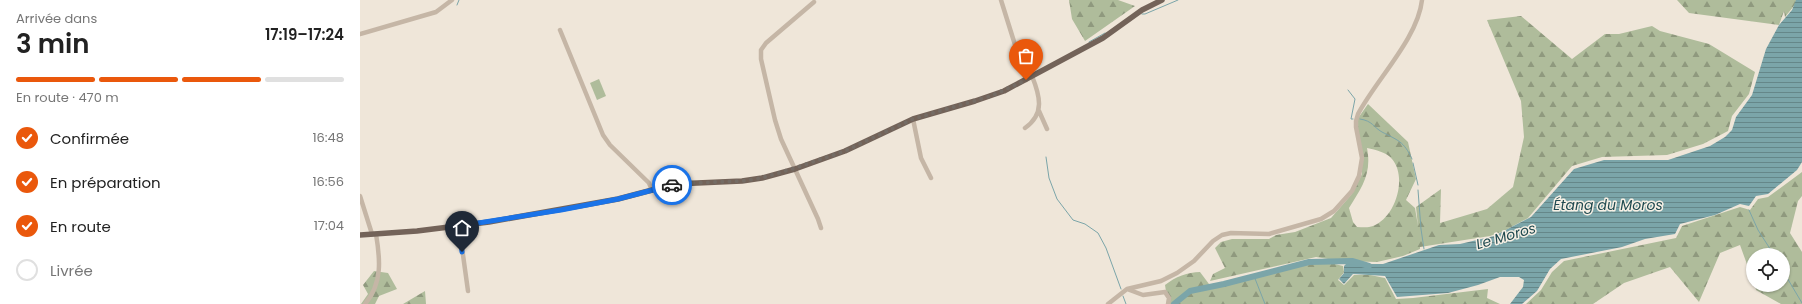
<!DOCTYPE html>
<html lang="fr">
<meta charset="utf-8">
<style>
body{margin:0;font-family:Poppins,sans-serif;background:#f6f6f6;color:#222;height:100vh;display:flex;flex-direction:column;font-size:15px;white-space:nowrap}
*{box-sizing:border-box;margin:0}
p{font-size:13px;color:#767676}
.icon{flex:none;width:22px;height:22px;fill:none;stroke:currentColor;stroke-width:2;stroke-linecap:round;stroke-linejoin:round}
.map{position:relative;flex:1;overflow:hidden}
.side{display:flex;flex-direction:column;background:#fff;width:360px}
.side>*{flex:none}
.fabs{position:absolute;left:1386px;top:248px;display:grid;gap:8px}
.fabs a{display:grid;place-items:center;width:44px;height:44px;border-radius:50%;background:#fff;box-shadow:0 1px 3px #0004;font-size:20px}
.pin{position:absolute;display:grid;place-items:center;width:34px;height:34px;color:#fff;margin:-41px -17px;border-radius:50% 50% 50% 0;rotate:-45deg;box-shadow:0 0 4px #0007}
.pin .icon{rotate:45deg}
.courier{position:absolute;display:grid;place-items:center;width:40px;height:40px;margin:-20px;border:3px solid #1a73e8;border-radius:50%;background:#fff;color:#222;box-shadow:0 1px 5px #0007}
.headline em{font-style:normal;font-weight:600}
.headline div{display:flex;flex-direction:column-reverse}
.headline{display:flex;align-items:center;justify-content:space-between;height:68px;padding:0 16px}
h1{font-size:26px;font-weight:600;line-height:30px}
.bar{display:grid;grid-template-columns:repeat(4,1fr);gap:6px 4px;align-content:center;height:48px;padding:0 16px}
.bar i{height:5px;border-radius:3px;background:#e0e0e0}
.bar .active{background:#ea580c}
.bar p{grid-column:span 4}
ol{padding:0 16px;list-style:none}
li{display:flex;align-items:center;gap:12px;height:44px}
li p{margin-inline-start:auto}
li .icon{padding:4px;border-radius:50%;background:#ea580c;color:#fff;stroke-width:4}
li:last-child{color:#767676}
li i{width:22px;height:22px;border:2px solid #e0e0e0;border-radius:50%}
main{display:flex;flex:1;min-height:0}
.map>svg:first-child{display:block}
.green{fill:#afbc9b}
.forest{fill:url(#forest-firs);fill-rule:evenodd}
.water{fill:url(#water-rules)}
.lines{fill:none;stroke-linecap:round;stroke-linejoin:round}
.stream{stroke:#7ba5a9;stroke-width:1}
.river{stroke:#7ba5a9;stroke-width:6}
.minor{stroke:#c5b6a6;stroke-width:4.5}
.major{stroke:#736359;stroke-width:5.5}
.done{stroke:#746c65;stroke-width:4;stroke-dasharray:0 7.2}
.route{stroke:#1a73e8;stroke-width:5}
.labels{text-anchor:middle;stroke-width:3;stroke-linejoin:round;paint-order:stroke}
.water-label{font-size:14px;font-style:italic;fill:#204a50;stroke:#f7f0e5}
</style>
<main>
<section class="side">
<div class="headline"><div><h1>3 min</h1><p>Arrivée dans</p></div><em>17:19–17:24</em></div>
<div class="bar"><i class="active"></i><i class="active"></i><i class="active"></i><i></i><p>En route · 470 m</p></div>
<ol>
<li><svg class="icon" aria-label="check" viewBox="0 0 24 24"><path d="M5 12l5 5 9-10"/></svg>Confirmée<p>16:48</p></li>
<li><svg class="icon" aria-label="check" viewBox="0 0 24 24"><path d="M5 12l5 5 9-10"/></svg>En préparation<p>16:56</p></li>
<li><svg class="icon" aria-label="check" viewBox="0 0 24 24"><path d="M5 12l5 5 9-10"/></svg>En route<p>17:04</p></li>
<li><i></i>Livrée</li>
</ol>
</section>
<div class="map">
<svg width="1442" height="304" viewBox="0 0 1442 304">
<defs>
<pattern id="forest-firs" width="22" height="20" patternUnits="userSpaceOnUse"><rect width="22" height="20" fill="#afbc9b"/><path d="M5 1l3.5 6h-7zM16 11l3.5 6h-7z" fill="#8f997e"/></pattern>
<pattern id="water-rules" width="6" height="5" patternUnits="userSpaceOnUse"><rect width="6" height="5" fill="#7ba5a9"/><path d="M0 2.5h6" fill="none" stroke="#658789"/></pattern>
</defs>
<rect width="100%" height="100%" fill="#efe6d9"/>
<path class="green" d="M239 79 246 96 237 100 230 83Z"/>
<path class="forest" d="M709 0H758L775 6 725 41 712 19Z
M1317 0H1436L1437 2 1425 17 1424 11 1419 25 1329 13Z
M1161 16 1212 59 1245 34H1259L1292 26 1300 31 1349 44 1395 72 1389 94 1372 116 1368 131 1343 144 1307 155 1242 157 1212 166 1168 218 1144 231 1130 236 1060 247V249L1043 256 1017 262 980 261 956 257 850 281 853 274 865 268 855 248 861 242 872 239H909L916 235 935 232 971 218 991 195 1002 174V165L996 121 1008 104 1048 142 1056 179 1046 200 1055 208 1058 226 1056 207 1081 189 1080 223 1127 209 1153 187 1164 137 1161 101 1127 20ZM1007 148C1016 150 1026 152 1032 159 1048 178 1035 218 1013 226 1008 228 1002 227 997 227L993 222 989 208C1002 187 1012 174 1007 148Z
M1442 172V196L1438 201 1430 233 1442 252V304H1421L1396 290 1395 285H1423V255H1393V281L1380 245 1360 253 1339 302 1310 267 1264 283 1233 304H1166L1181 290 1192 272 1204 261 1316 238 1322 226 1380 207 1390 210 1398 199 1408 197Z
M958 260 983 266 984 272 978 280 984 285 994 275H1010L1025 278 1036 299 1053 298 1128 289 1127 298 1140 304H810L807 298 805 285C815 277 828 272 840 272L852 288 890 275 916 272 933 266Z
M14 271 28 273 37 289 19 296 15 304H1L8 294 3 285Z
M65 291 66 304H42H43Z"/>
<path class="water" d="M1436 0H1442V162L1437 170 1408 194 1396 196 1389 206 1380 204 1355 215 1320 224 1315 234 1285 239 1262 247 1201 259 1190 269 1177 291 1162 304H1150L1163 287 1164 280 1159 277H1140L1118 285 1088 293 1037 297 1025 276 993 274 984 284 979 279 984 273V266L986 264H1023L1079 245 1100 244 1134 236 1171 217 1214 169 1244 160H1308L1350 146 1365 137 1372 130 1376 117 1392 95 1406 49 1419 25 1432 10Z"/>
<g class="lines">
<path class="stream" d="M97 5 99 0
M782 14H785L818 0
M729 42 745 33
M988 90 995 99 991 119H993
M1000 119C1013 121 1013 127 1022 132 1037 140 1044 141 1052 159
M686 157 689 178 697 199 713 220 725 224 738 233 746 248 761 289
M1053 163 1058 185
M1058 190 1061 229 1064 249
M1389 210 1398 230 1414 255
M1423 271 1442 303
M894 276 905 304
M763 296 766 304"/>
<path class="river" d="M814 304 830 291 864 284 949 262 992 261 1009 266"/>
<path class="minor" d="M641 0 666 80
M454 2 406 43 401 50V59L415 120 421 139 458 219 461 228
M200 30 243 135 250 145 289 183 292 190
M0 34 76 12 92 0
M679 111 687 129
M553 119 561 158 571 178
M665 128C685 114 680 96 672 76
M0 196 12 234
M99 226 108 291
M767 289 783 295 805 292 809 298 808 304
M5 304C23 283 20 258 16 234
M748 304 767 289 801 281 817 273 834 261 853 241 862 235 871 233 909 234 961 219 974 211 992 191 999 176 1002 158 996 127V121L998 114C1016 80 1058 38 1062 0"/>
<path class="major" d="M0 235 57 231 129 222 258 199 315 184 382 181 402 178 435 169 485 151 553 119 615 101 644 91 743 38 782 10 802 0"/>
</g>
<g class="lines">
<path class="done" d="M312 185 333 183 382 181 402 178 435 168 485 151 553 119 631 96 666 80"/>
<path class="route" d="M102 252 99 226 201 210 258 199 312 185"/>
</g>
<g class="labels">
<g class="water-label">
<text x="1248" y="210">Étang du Moros</text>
<text transform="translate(1146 236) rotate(-16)" y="5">Le Moros</text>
</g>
</g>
</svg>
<div class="fabs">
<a><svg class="icon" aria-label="locate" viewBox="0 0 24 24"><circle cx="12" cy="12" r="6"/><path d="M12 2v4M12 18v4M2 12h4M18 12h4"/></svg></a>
</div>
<div class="pin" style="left:666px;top:80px;background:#ea580c"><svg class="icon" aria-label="bag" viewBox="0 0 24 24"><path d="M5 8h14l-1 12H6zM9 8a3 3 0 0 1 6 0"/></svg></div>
<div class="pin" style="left:102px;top:252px;background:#1f2937"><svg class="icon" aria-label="home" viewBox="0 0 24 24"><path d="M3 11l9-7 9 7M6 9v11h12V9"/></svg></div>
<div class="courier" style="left:312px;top:185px"><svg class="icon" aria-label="car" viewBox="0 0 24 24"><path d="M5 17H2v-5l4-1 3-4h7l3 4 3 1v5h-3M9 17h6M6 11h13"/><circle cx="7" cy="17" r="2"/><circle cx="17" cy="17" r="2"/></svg></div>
</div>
</main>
